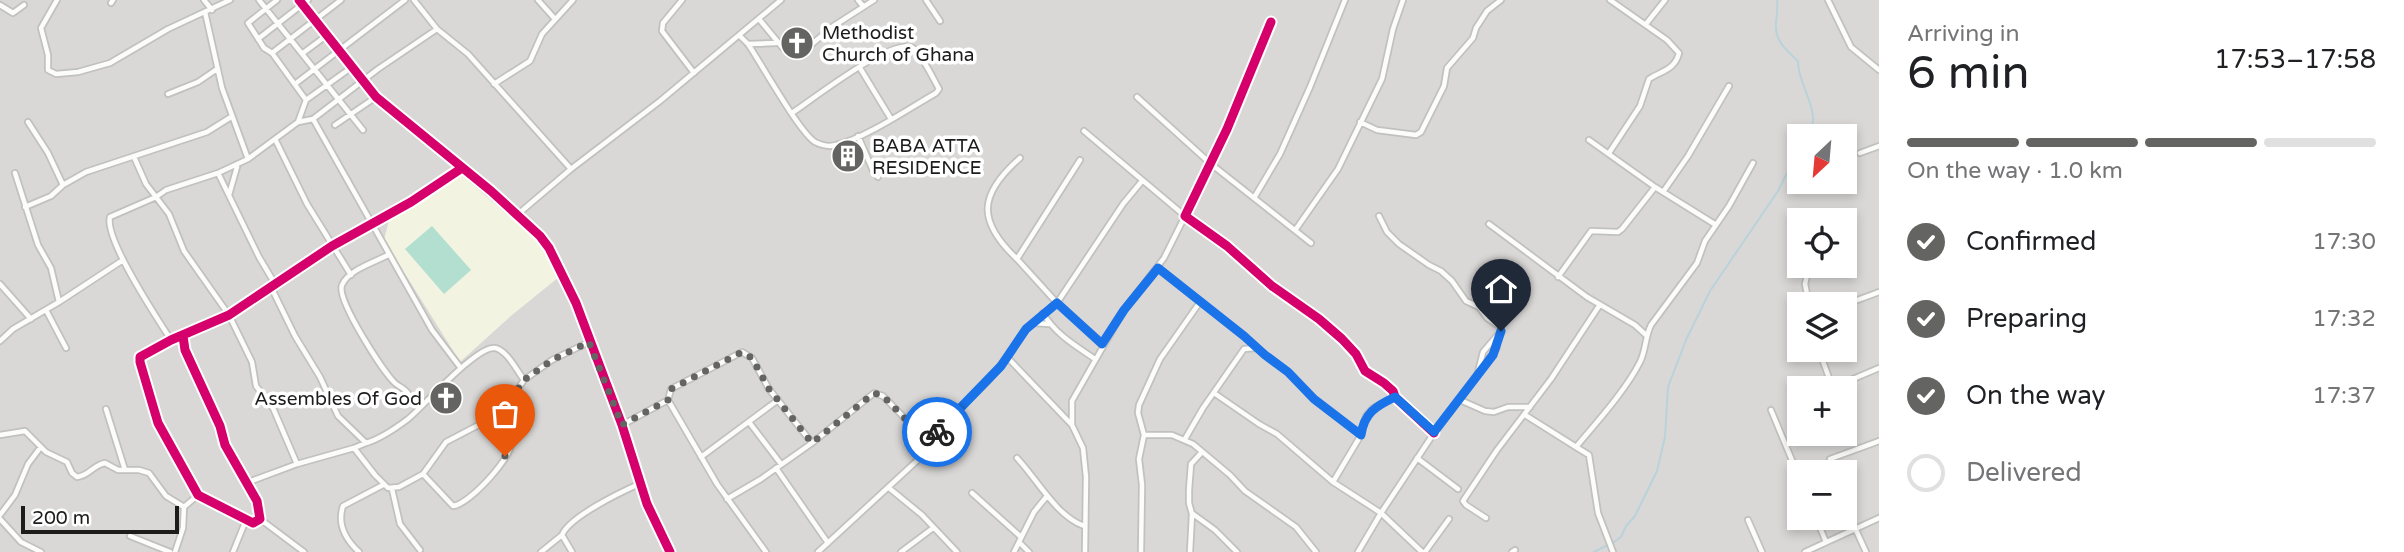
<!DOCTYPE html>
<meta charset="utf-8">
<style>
body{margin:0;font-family:"Varela Round",sans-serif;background:#f6f6f6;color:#202124;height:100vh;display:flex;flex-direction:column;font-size:26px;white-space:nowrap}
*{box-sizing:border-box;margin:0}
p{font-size:23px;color:#757577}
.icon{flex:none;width:38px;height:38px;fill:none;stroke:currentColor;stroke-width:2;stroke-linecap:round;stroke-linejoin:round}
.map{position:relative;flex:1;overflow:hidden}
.drawer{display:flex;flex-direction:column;background:#fff;width:525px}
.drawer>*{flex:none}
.needle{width:46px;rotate:206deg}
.buttons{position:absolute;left:1787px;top:124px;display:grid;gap:14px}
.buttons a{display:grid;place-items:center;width:70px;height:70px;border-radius:0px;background:#fff;box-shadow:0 4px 10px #0003;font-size:35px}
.scale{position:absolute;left:21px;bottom:18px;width:158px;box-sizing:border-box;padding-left:7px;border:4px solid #1c1c1c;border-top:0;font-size:19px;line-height:24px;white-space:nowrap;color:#1c1c1c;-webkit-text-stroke:5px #fff;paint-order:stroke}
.pin{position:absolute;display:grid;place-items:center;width:60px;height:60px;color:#fff;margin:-72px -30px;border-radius:50% 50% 50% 0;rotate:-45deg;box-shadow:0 0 7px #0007}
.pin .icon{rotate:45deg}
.courier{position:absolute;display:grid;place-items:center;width:70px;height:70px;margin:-35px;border:5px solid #1a73e8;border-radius:50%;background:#fff;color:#222;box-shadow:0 2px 9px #0007}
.head em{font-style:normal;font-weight:600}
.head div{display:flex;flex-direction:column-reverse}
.head{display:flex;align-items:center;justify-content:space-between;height:119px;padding:0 28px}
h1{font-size:46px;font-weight:600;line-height:52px}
.bar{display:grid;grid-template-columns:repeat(4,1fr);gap:10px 7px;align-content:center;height:84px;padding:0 28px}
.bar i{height:9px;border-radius:5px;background:#e0e0e0}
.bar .on{background:#646462}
.bar p{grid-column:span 4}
ol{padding:0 28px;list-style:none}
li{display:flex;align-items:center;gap:21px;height:77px}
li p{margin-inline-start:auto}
li .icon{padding:7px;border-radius:50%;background:#646462;color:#fff;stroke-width:4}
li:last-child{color:#757577}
li i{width:38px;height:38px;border:4px solid #e0e0e0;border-radius:50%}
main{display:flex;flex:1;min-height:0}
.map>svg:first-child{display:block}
.residential{fill:#d9d8d6;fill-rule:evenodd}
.education{fill:#f2f3e0}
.pitch{fill:#b3dfd0}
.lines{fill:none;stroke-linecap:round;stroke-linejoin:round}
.stream{stroke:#bad2db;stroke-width:2}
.minor-casing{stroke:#c1c1bf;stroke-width:8}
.minor{stroke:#fcfcfb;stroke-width:4.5}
.cycleway-casing{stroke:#fff;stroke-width:13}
.cycleway{stroke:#d6006c;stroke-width:9}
.done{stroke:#646462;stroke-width:7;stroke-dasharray:0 12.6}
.route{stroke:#1a73e8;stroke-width:9}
.labels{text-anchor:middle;stroke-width:7;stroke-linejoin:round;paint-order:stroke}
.poi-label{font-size:19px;fill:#1c1c1c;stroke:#fff;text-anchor:start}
</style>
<main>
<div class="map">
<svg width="1879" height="552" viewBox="0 0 1879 552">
<rect width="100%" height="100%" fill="#eae9e5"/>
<path class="residential" d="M0 0H1879V552H0ZM1799 136H1844V182H1799ZM1799 220H1844V266H1799ZM1799 304H1844V350H1799ZM1799 388H1844V434H1799ZM1799 472H1844V518H1799Z"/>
<path class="education" d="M458 172 536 239 553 262 559 277 512 315 460 362 384 240 389 220Z"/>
<path class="pitch" d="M432 226 471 270 444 294 405 249Z"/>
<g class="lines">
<path class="stream" d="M1777 0C1778 9 1777 14 1776 23 1774 40 1786 50 1798 61 1797 85 1824 113 1808 136
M1614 542 1621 537 1626 526 1635 516 1657 471 1665 437 1668 387 1686 340 1710 291 1778 191 1799 149
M1594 552 1608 545"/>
<defs>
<path id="minor" d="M57 0 41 28 48 55V70L56 74 78 72 110 63 168 29 230 0
M204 0 212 10
M259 0 363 130
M277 0 248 23 264 48 272 53 306 100 298 122
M299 0 376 97 491 191 540 236 549 248 576 303 622 425 647 504 670 552
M414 0 437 29 468 54 571 169
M538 0 555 19
M682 0 663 23 662 31 694 73
M858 0 863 6
M926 0 940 21
M1828 0 1851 47 1879 70
M111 3 113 0
M0 5 13 13 24 5
M205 12 222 88 248 159
M759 19 782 47 798 56 832 27 874 0
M1271 22 1227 129 1185 216 1227 246 1272 286 1319 319 1342 339 1356 354 1365 371 1384 383 1393 391 1395 397 1434 433
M1646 24 1665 0
M739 35 748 44C761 63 799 132 815 142 821 145 829 147 836 145 864 139 910 108 936 93L939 89C934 80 921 53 913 48 893 36 812 100 792 113
M258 39 308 0
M748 44 776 43
M272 53 341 0
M303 53 326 36
M860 68 891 119
M295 84 405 0
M494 84 530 61 542 34 573 0
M168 94 198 82 217 69
M1137 97 1211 164 1311 243
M306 100 352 67
M313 119 432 330 460 367
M28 122 48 153 63 185
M1360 122 1377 130 1416 135 1421 132 1444 86 1447 68 1473 38 1476 28 1487 11 1501 0
M335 125 376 97
M1084 131 1185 216 1164 258 1124 310 1072 401V425L1083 448 1086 477 1085 552
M858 136 874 173 878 177
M1589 140 1655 187 1716 225
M276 141 307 204 351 275
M1609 153 1640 106 1649 79C1661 71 1675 70 1679 53L1667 40 1610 0
M1860 153 1879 146
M134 157 146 184 169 214 184 251 229 315 252 362 256 386 273 408 297 464
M1080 160 1017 259 1057 303 1103 344
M15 173 38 245 51 268 59 302
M218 173 259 257 275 284
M1663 192 1688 156 1729 86
M229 195 237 167
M1254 198 1280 154 1310 87 1345 0
M25 207 51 196 63 185 86 172 207 132 231 117
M517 215 571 169 660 101 781 0
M1379 216 1387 232 1399 244 1429 265 1441 271 1452 281 1466 301 1479 307 1487 318 1500 327 1501 331 1483 352 1477 376 1434 433 1381 513 1422 552
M1489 224 1587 297 1635 325 1646 335
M1296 229 1338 169 1382 79 1393 29 1403 0
M388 255C375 262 348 270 342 285 336 299 381 368 393 381 396 385 402 387 406 391 411 396 413 403 419 408
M1017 259C977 221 978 195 1020 158
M1158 268 1244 336 1265 355 1288 372 1314 399 1361 435
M1558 277 1591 231 1618 232 1622 229 1655 187
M0 284 31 319
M271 287 295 336 320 377 338 416 366 443 354 448 375 475 388 488 399 487 423 474 446 442 490 419 506 406 524 380 552 360 589 342
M1809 304 1805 284 1809 266
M1844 305 1879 292
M46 310 66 348
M1043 313C1055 334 1076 346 1095 359
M1033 323 1049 324
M183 336 185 350 220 426 225 445 257 501 260 519 253 523 198 495 158 423 140 362V357L171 340 229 315 332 246 411 202 462 168
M171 340C157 318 104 239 110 217L156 197 166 190 218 173 248 159 298 122 313 119 378 69 437 29
M0 341 13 329 59 302 123 260
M1819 350 1829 378 1834 382H1846L1879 368
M1007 357 1026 329 1057 303 1123 204 1142 181
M1481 369 1497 348V339
M1214 393 1259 424 1277 434 1333 482
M668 400 671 389 742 352 752 358 769 389 812 443
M1460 400 1485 411 1494 412 1508 407H1530
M106 409 125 470
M1771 410 1799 477
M1525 415 1576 447C1596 423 1626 390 1640 362 1646 350 1645 337 1651 325L1697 263 1705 241 1729 206 1753 163
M749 422 781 464
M622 425 668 400 717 484 766 552
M0 435 25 431 46 452 67 462 72 473 77 477C89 476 93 465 105 463L118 470H139L149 473 166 496 184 507
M1144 435H1172L1193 444 1230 475 1245 491 1296 527 1316 552
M1185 439 1203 408 1244 349 1256 348
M366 443C380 439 396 428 408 419 424 406 477 345 495 348 507 350 517 371 524 380
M1576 447 1589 455 1598 513 1613 552
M701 457 778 400
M1017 458C1037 479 1056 516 1084 526
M1417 458 1458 489
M1830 459 1879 441
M776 468 828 543
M423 474 453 506C468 505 510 460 511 444 511 434 497 425 490 419
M246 483 297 464 354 448
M889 488 922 515 957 552
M392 489 400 524 420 550
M972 493 1021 537
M727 499 761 479 812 443 874 393 883 396 929 443
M1193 514 1215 530 1237 552
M0 515 15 495 28 464 40 448
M1486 518 1466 505 1463 501 1497 450 1551 379 1599 306
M1816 518 1826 542
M0 519 21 542 41 552
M260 519 304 552
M1748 520 1762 552
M1855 528 1866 552
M130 536 170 552
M1019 542 1029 552
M175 552 183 528 184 507 198 495
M233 552 246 520
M359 552C346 540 337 524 343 506L383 485
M541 552 562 535
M572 552 562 535C569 517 621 492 639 484
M818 552 921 457 938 430 988 381 1007 357 1071 424
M901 552 933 528
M1014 552 1034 512 1047 496
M1141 552 1142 485 1139 459 1144 435 1138 413 1139 405 1160 359 1200 302
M1190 552 1192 514 1189 503V490L1191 464 1202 452
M1358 552 1381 513 1333 482 1361 435 1366 416 1373 408 1395 397
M1425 552 1449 519
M1512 552 1515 550
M1805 552 1879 518"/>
</defs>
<use href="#minor" class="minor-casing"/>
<use href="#minor" class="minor"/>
<defs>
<path id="cycleway" d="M299 0 376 97 491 191 540 236 549 248 576 303 622 425 647 504 670 552
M1271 22 1227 129 1185 216 1227 246 1272 286 1319 319 1342 339 1356 354 1365 371 1384 383 1393 391 1395 397 1434 433
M183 336 185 350 220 426 225 445 257 501 260 519 253 523 198 495 158 423 140 362V357L171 340 229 315 332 246 411 202 462 168"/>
</defs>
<use href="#cycleway" class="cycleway-casing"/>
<use href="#cycleway" class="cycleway"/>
</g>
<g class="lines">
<path class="done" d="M505 456 511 441 508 435 491 419 506 407 524 380 552 360 589 342 622 425 668 400 671 389 742 352 752 358 769 389 812 443 874 393 883 396 929 443 937 432"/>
<path class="route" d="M937 432 1001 366 1026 329 1057 303 1102 344 1124 310 1158 268 1244 336 1265 355 1288 372 1314 399 1361 435C1364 413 1376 406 1395 397L1434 432 1493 355 1501 331"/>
</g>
<defs>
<symbol id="church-disc" viewBox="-11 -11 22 22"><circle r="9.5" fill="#646462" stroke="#fff"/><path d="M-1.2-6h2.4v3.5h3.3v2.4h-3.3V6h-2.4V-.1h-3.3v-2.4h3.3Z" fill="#fff"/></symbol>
<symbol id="building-disc" viewBox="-11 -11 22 22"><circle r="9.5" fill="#646462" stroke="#fff"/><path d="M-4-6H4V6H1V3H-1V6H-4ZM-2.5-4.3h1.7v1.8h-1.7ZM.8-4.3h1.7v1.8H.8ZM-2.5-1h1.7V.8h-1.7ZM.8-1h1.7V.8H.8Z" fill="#fff"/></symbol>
</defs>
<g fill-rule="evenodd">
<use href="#church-disc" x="778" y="24" width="38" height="38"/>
<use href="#building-disc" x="829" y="137" width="38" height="38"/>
<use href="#church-disc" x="427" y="379" width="38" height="38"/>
</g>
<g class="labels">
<g class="poi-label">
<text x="822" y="39">Methodist<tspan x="822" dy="22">Church of Ghana</tspan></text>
<text x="872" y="152">BABA ATTA<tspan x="872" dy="22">RESIDENCE</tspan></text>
<text x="422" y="405" text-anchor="end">Assembles Of God</text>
</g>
</g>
</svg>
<div class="buttons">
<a><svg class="needle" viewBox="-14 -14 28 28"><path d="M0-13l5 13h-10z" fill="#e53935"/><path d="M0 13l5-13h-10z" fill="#757577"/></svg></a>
<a><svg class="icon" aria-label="locate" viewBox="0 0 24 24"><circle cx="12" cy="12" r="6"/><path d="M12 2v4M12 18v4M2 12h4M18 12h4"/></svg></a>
<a><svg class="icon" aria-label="layers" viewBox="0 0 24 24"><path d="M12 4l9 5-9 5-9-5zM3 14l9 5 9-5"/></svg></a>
<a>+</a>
<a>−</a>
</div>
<div class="scale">200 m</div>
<div class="pin" style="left:505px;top:456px;background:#ea580c"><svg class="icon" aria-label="bag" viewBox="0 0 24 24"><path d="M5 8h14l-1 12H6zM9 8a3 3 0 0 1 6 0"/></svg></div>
<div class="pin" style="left:1501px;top:331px;background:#1f2937"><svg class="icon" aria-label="home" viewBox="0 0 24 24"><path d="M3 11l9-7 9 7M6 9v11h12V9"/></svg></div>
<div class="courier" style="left:937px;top:432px"><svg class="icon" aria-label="bike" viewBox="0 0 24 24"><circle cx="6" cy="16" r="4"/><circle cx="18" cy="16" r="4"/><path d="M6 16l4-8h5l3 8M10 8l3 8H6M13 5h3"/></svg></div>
</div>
<section class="drawer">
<div class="head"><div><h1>6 min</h1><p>Arriving in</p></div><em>17:53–17:58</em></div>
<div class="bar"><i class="on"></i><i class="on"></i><i class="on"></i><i></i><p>On the way · 1.0 km</p></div>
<ol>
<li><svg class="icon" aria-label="check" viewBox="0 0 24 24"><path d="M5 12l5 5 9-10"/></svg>Confirmed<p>17:30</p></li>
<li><svg class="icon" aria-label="check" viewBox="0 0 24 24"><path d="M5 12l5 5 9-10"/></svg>Preparing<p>17:32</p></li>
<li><svg class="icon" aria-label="check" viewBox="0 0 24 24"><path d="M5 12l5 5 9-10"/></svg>On the way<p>17:37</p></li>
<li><i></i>Delivered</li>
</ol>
</section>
</main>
